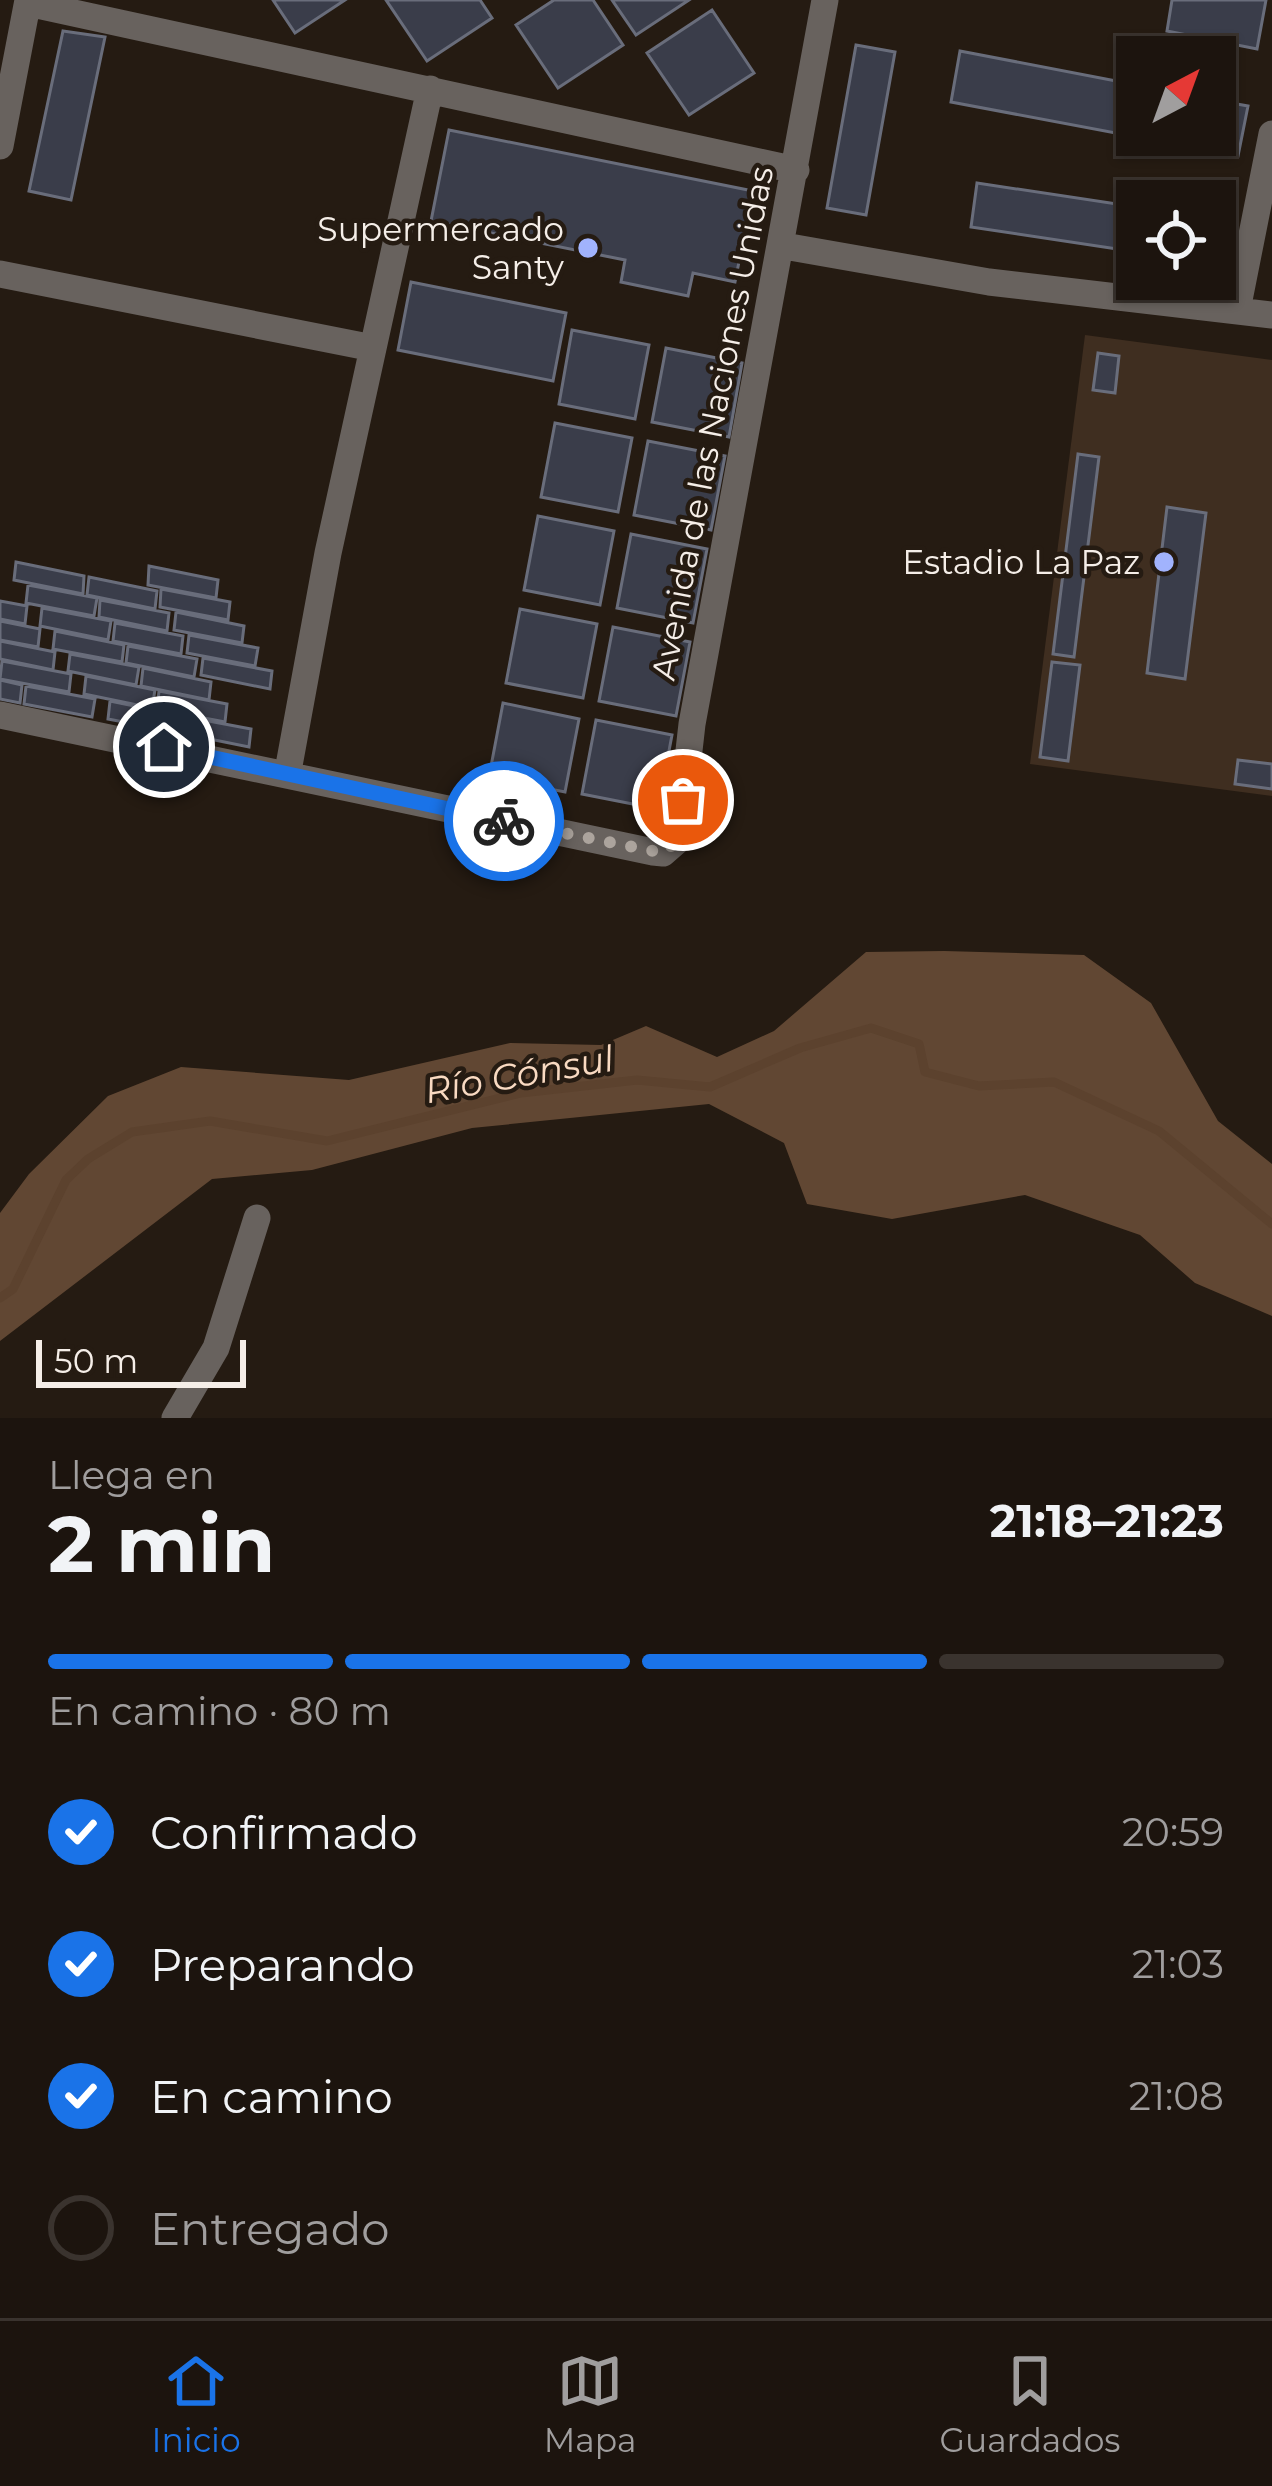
<!DOCTYPE html>
<html lang="es">
<meta charset="utf-8">
<style>
body{margin:0;font-family:Montserrat,sans-serif;background:#251d17;color:#f1f3f6;height:100vh;display:flex;flex-direction:column;font-size:45px;white-space:nowrap}
*{box-sizing:border-box;margin:0}
p{font-size:39px;color:#a09e9e}
.icon{flex:none;width:66px;height:66px;fill:none;stroke:currentColor;stroke-width:2;stroke-linecap:round;stroke-linejoin:round}
.map{position:relative;height:1418px;overflow:hidden}
.details{display:flex;flex-direction:column;background:#1c140e;flex:1}
.details>*{flex:none}
.needle{width:78px;rotate:41deg}
.tools{position:absolute;left:1116px;top:36px;display:grid;gap:24px}
.tools a{display:grid;place-items:center;width:120px;height:120px;border-radius:0px;background:#1c140e;box-shadow:0 3px 9px #0004,0 0 0 3px #3a332e;font-size:60px}
.scale{position:absolute;left:36px;bottom:30px;width:210px;box-sizing:border-box;padding-left:12px;border:6px solid #f5eee8;border-top:0;font-size:33px;line-height:42px;white-space:nowrap;color:#f5eee8;-webkit-text-stroke:9px #251b12;paint-order:stroke}
.pin{position:absolute;display:grid;place-items:center;width:102px;height:102px;color:#fff;margin:-51px;border:6px solid #fff;border-radius:50%;box-shadow:0 3px 12px #0007}
.courier{position:absolute;display:grid;place-items:center;width:120px;height:120px;margin:-60px;border:9px solid #1a73e8;border-radius:50%;background:#fff;color:#222;box-shadow:0 3px 15px #0007}
.overview em{font-style:normal;font-weight:700}
.overview div{display:flex;flex-direction:column-reverse}
.overview{display:flex;align-items:center;justify-content:space-between;height:204px;padding:0 48px}
h1{font-size:78px;font-weight:700;line-height:90px}
.bar{display:grid;grid-template-columns:repeat(4,1fr);gap:18px 12px;align-content:center;height:144px;padding:0 48px}
.bar i{height:15px;border-radius:9px;background:#3a332e}
.bar .current{background:#1a73e8}
.bar p{grid-column:span 4}
ol{padding:0 48px;list-style:none}
li{display:flex;align-items:center;gap:36px;height:132px}
li p{margin-inline-start:auto}
li .icon{padding:12px;border-radius:50%;background:#1a73e8;color:#fff;stroke-width:4}
li:last-child{color:#a09e9e}
li i{width:66px;height:66px;border:6px solid #3a332e;border-radius:50%}
.dock{display:flex;justify-content:space-around;align-items:center;height:168px;border-top:3px solid #3a332e;background:#1c140e;font-size:33px;color:#a09e9e}
.dock a{display:grid;justify-items:center;gap:6px}
.dock .current{color:#1a73e8}
.map>svg:first-child{display:block}
.green{fill:#3f2e20}
.forest{fill:#614733}
.lines{fill:none;stroke-linecap:round;stroke-linejoin:round}
.stream{stroke:#5c422e;stroke-width:9}
.building{fill:#3a3d4a;stroke:#696d7b;stroke-width:3}
.minor{stroke:#68625e;stroke-width:27}
.done{stroke:#aca49d;stroke-width:12;stroke-dasharray:0 21.6}
.route{stroke:#1a73e8;stroke-width:15}
.poi-dot{fill:#a1b3fd;stroke:#251b12;stroke-width:4.5}
.labels{text-anchor:middle;stroke-width:9;stroke-linejoin:round;paint-order:stroke}
.poi-label{font-size:33px;fill:#f5eee8;stroke:#251b12;text-anchor:end}
.street-label{font-size:33px;fill:#f5eee8;stroke:#251b12}
.water-label{font-size:36px;font-style:italic;fill:#f9dac2;stroke:#251b12}
</style>
<div class="map">
<svg width="1272" height="1418" viewBox="0 0 1272 1418">
<rect width="100%" height="100%" fill="#251b12"/>
<path class="green" d="M1085 335 1272 360V796L1030 764Z"/>
<path class="forest" d="M944 951 1084 955 1151 1003 1218 1121 1272 1164V1316L1195 1283 1140 1235 1025 1195 892 1219 807 1204 784 1143 709 1104 472 1128 312 1170 212 1179 0 1341V1213L29 1174 108 1096 181 1067 349 1080 510 1043 601 1045 646 1026 717 1057 774 1031 866 952Z"/>
<g class="lines">
<path class="stream" d="M0 1298 13 1289 66 1180 88 1159 132 1132 210 1121 327 1141 521 1093 637 1080 710 1087 800 1048 871 1028 919 1044 925 1072 979 1086 1054 1082 1159 1131 1272 1224"/>
</g>
<path class="building" d="M273 0H345L295 33Z
M386 0H480L492 18 427 61Z
M554 0H593L623 45 558 88 516 25Z
M612 0H689L636 35Z
M1172 0H1266L1257 49 1167 31Z
M712 10 754 73 689 115 647 53Z
M63 31 105 37 71 200 29 191Z
M856 45 895 52 866 215 827 208Z
M960 51 1137 85V135H1215V100L1248 106 1238 156 951 102Z
M449 130 753 191 735 282 693 273 688 296 621 282 625 260 431 221Z
M977 183 1137 207V252L971 227Z
M411 282 566 313 553 381 398 350Z
M572 330 649 345 635 419 559 404Z
M666 348 742 363 729 437 652 422Z
M1098 353 1119 356 1115 393 1093 390Z
M555 423 632 438 618 512 541 497Z
M648 441 725 456 711 530 634 515Z
M1078 454 1099 457 1074 657 1053 654Z
M1167 507 1206 513 1185 679 1147 673Z
M538 516 614 531 600 605 524 590Z
M631 534 707 549 693 623 617 608Z
M16 562 84 576 83 594 14 580Z
M149 566 218 580 216 598 148 585Z
M89 577 157 591 155 609 87 595Z
M28 585 97 598 94 616 26 603Z
M161 589 230 602 228 620 160 607Z
M100 600 169 613 167 631 99 617Z
M0 601 27 606 25 624 0 619Z
M42 608 111 621 108 640 40 626Z
M520 609 597 624 583 698 506 683Z
M176 612 244 626 242 643 174 630Z
M0 621 40 629 38 647 0 640Z
M115 623 183 636 181 654 113 641Z
M613 627 690 642 676 716 599 701Z
M55 631 124 645 122 662 53 649Z
M189 635 258 648 255 666 187 653Z
M0 641 55 652 53 670 0 659Z
M128 646 197 659 194 677 126 663Z
M70 654 139 667 136 685 68 671Z
M203 658 272 671 270 689 201 675Z
M2 661 71 674 69 692 0 679Z
M1052 662 1080 665 1068 761 1040 757Z
M143 668 211 682 209 700 141 686Z
M86 676 155 690 152 708 84 694Z
M0 680 22 685 20 703 0 699Z
M26 686 95 699 92 717 24 704Z
M159 691 227 704 225 722 157 709Z
M110 701 178 715 176 732 108 719Z
M503 703 579 719 565 792 489 777Z
M182 716 251 729 249 747 180 733Z
M596 720 672 735 658 809 582 794Z
M1238 760 1272 764V789L1235 784Z"/>
<g class="lines">
<path class="minor" d="M28 3 796 170
M0 146 28 0
M784 246 989 282 1272 315
M0 274 373 348
M1237 310 1272 134
M0 715 653 852 663 853 679 839 692 724 825 0
M288 771 328 553 430 89
M175 1418 216 1348 257 1218"/>
</g>
<g class="lines">
<path class="done" d="M504 821 663 853 679 839 683 800"/>
<path class="route" d="M164 747 504 821"/>
</g>
<g class="poi-dot">
<circle cx="588" cy="248" r="12"/>
<circle cx="1164" cy="562" r="12"/>
</g>
<g class="labels">
<g class="poi-label">
<text x="564" y="241">Supermercado<tspan x="564" dy="38">Santy</tspan></text>
<text x="1140" y="574">Estadio La Paz</text>
</g>
<g class="street-label">
<text transform="translate(712 423) rotate(-79)" y="12">Avenida de las Naciones Unidas</text>
</g>
<g class="water-label">
<text transform="translate(519 1074) rotate(-10)" y="13">Río Cónsul</text>
</g>
</g>
</svg>
<div class="tools">
<a><svg class="needle" viewBox="-14 -14 28 28"><path d="M0-13l5 13h-10z" fill="#e53935"/><path d="M0 13l5-13h-10z" fill="#a09e9e"/></svg></a>
<a><svg class="icon" aria-label="locate" viewBox="0 0 24 24"><circle cx="12" cy="12" r="6"/><path d="M12 2v4M12 18v4M2 12h4M18 12h4"/></svg></a>
</div>
<div class="scale">50 m</div>
<div class="pin" style="left:683px;top:800px;background:#ea580c"><svg class="icon" aria-label="bag" viewBox="0 0 24 24"><path d="M5 8h14l-1 12H6zM9 8a3 3 0 0 1 6 0"/></svg></div>
<div class="pin" style="left:164px;top:747px;background:#1f2937"><svg class="icon" aria-label="home" viewBox="0 0 24 24"><path d="M3 11l9-7 9 7M6 9v11h12V9"/></svg></div>
<div class="courier" style="left:504px;top:821px"><svg class="icon" aria-label="bike" viewBox="0 0 24 24"><circle cx="6" cy="16" r="4"/><circle cx="18" cy="16" r="4"/><path d="M6 16l4-8h5l3 8M10 8l3 8H6M13 5h3"/></svg></div>
</div>
<section class="details">
<div class="overview"><div><h1>2 min</h1><p>Llega en</p></div><em>21:18–21:23</em></div>
<div class="bar"><i class="current"></i><i class="current"></i><i class="current"></i><i></i><p>En camino · 80 m</p></div>
<ol>
<li><svg class="icon" aria-label="check" viewBox="0 0 24 24"><path d="M5 12l5 5 9-10"/></svg>Confirmado<p>20:59</p></li>
<li><svg class="icon" aria-label="check" viewBox="0 0 24 24"><path d="M5 12l5 5 9-10"/></svg>Preparando<p>21:03</p></li>
<li><svg class="icon" aria-label="check" viewBox="0 0 24 24"><path d="M5 12l5 5 9-10"/></svg>En camino<p>21:08</p></li>
<li><i></i>Entregado</li>
</ol>
</section>
<nav class="dock">
<a class="current"><svg class="icon" aria-label="home" viewBox="0 0 24 24"><path d="M3 11l9-7 9 7M6 9v11h12V9"/></svg>Inicio</a>
<a><svg class="icon" aria-label="map" viewBox="0 0 24 24"><path d="M3 6l6-2 6 2 6-2v14l-6 2-6-2-6 2zM9 4v14M15 6v14"/></svg>Mapa</a>
<a><svg class="icon" aria-label="saved" viewBox="0 0 24 24"><path d="M7 4h10v16l-5-4-5 4z"/></svg>Guardados</a>
</nav>
